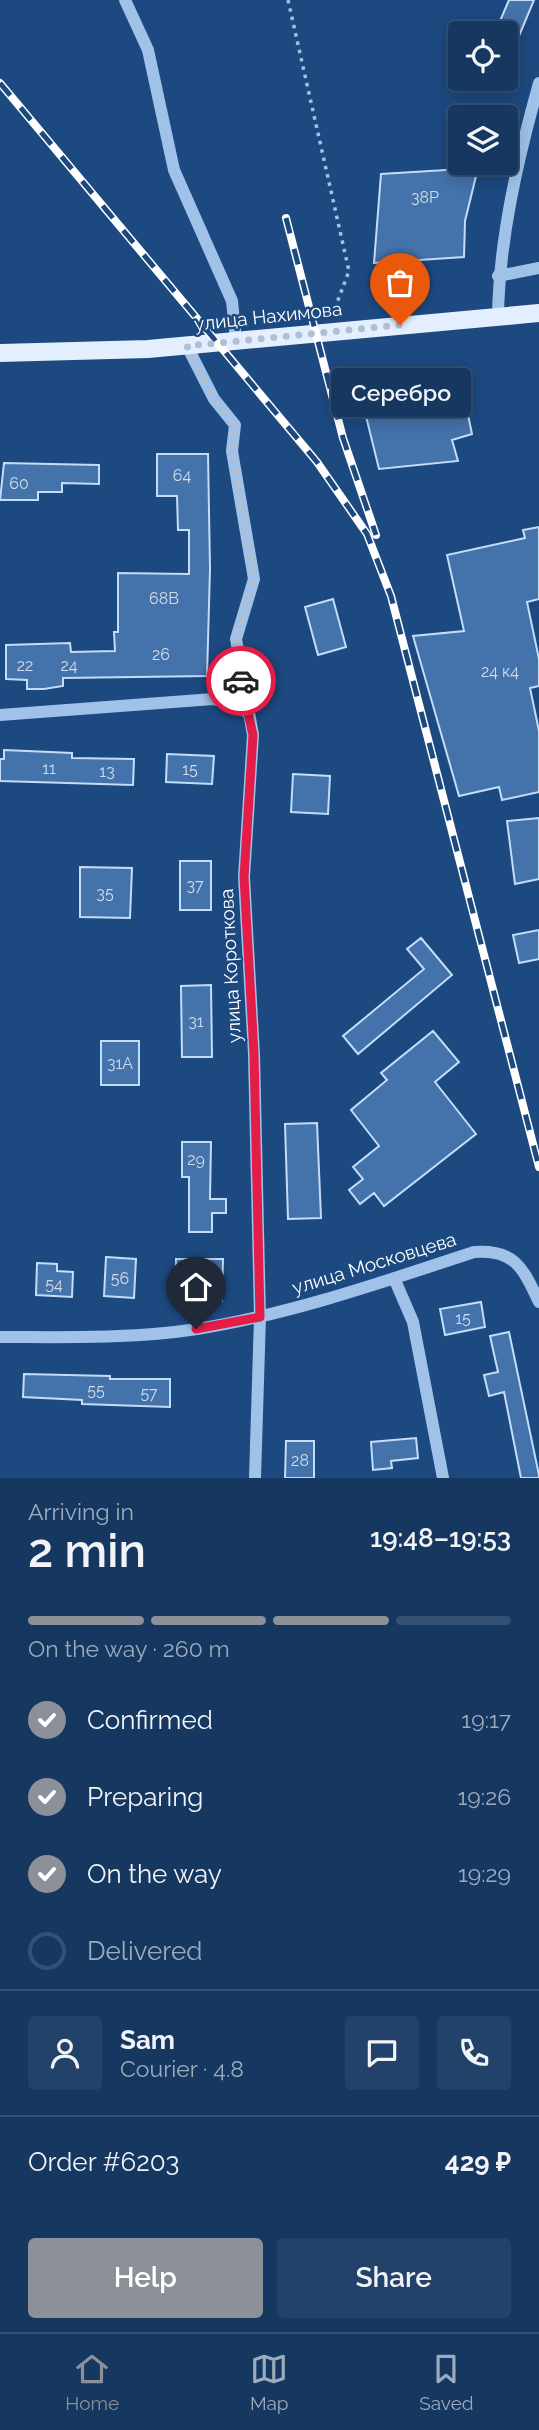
<!DOCTYPE html>
<meta charset="utf-8">
<style>
body{margin:0;font-family:Raleway,sans-serif;background:#224269;color:#f1f3f6;height:100vh;display:flex;flex-direction:column;font-size:26px;white-space:nowrap}
*{box-sizing:border-box;margin:0}
p{font-size:23px;color:#9dacbd}
.icon{flex:none;width:38px;height:38px;fill:none;stroke:currentColor;stroke-width:2;stroke-linecap:round;stroke-linejoin:round}
.map{position:relative;height:1478px;overflow:hidden}
.sheet{display:flex;flex-direction:column;background:#153760;flex:1}
.sheet>*{flex:none}
.tools{position:absolute;left:448px;top:21px;display:grid;gap:14px}
.tools a{display:grid;place-items:center;width:70px;height:70px;border-radius:7px;background:#153760;box-shadow:0 4px 18px #0003,0 0 0 2px #345175;font-size:35px}
.pin{position:absolute;display:grid;place-items:center;width:60px;height:60px;color:#fff;margin:-72px -30px;border-radius:50% 50% 50% 0;rotate:-45deg;box-shadow:0 0 7px #0007}
.pin .icon{rotate:45deg}
.courier{position:absolute;display:grid;place-items:center;width:70px;height:70px;margin:-35px;border:5px solid #e11d48;border-radius:50%;background:#fff;color:#222;box-shadow:0 2px 9px #0007}
.bubble{position:absolute;height:49px;border-radius:7px;background:#153760;box-shadow:0 4px 18px #0003,0 0 0 2px #345175;font-size:23px;font-weight:600;line-height:49px;text-align:center}
.head em{font-style:normal;font-weight:600}
.head div{display:flex;flex-direction:column-reverse}
.head{display:flex;align-items:center;justify-content:space-between;height:119px;padding:0 28px}
h1{font-size:46px;font-weight:600;line-height:52px}
.bar{display:grid;grid-template-columns:repeat(4,1fr);gap:10px 7px;align-content:center;height:84px;padding:0 28px}
.bar i{height:9px;border-radius:5px;background:#345175}
.bar .on{background:#8c9099}
.bar p{grid-column:span 4}
.line{display:flex;align-items:center;gap:18px;padding:0 28px;border-top:2px solid #345175}
.line div{flex:1}
.round{display:grid;place-items:center;flex:none;width:74px;height:74px;border-radius:7px;background:#224269}
ol{padding:0 28px;list-style:none}
li{display:flex;align-items:center;gap:21px;height:77px}
li p{margin-inline-start:auto}
li .icon{padding:7px;border-radius:50%;background:#8c9099;color:#fff;stroke-width:4}
li:last-child{color:#9dacbd}
li i{width:38px;height:38px;border:4px solid #345175;border-radius:50%}
.cta{display:flex;gap:14px;margin-top:auto;padding:14px 28px}
.cta a{flex:1;height:80px;border-radius:7px;background:#8c9099;color:#fff;font-size:28px;font-weight:600;line-height:80px;text-align:center}
.cta a+a{background:#224269;color:#f1f3f6}
.menu{display:flex;justify-content:space-around;align-items:center;height:98px;border-top:2px solid #345175;background:#153760;font-size:19px;color:#9dacbd}
.menu a{display:grid;justify-items:center;gap:4px}
.menu .on{color:#8c9099}
.map>svg:first-child{display:block}
.building{fill:#4472aa;stroke:#c4dcf7;stroke-width:2}
.lines{fill:none;stroke-linecap:round;stroke-linejoin:round}
.path{stroke:#a0c2e9;stroke-width:3.5;stroke-dasharray:3.5 5;stroke-linecap:butt}
.minor{stroke:#a0c2e9;stroke-width:12}
.major{stroke:#e3eefe;stroke-width:18}
.rail-casing{stroke:#fff;stroke-width:8}
.rail{stroke:#1c4980;stroke-width:5;stroke-dasharray:16;stroke-linecap:butt}
.done{stroke:#b0bfd3;stroke-width:7;stroke-dasharray:0 12.6}
.route{stroke:#e11d48;stroke-width:9}
.labels{text-anchor:middle;stroke-width:5;stroke-linejoin:round;paint-order:stroke}
.number-label{font-size:16px;fill:#d0dcea}
.street-label{font-size:19px;fill:#fff;stroke:#1c4980}
</style>
<div class="map">
<svg width="539" height="1478" viewBox="0 0 539 1478">
<rect width="100%" height="100%" fill="#1c4980"/>
<path class="building" d="M509 0H534L519 36 497 28Z
M478 168 465 221 464 257 374 263 381 174Z
M464 395 472 434 452 440 458 461 379 469 363 404Z
M157 454H208L210 569 207 676 63 678V686L44 689H27V680L6 679V645L70 643 71 652 115 651 114 632H118V573L189 574V530H178L177 496H157Z
M4 463 99 465V484L62 483V492H38V500H0Z
M539 527V599L527 602 539 659V686L530 688 539 731V792L502 800 499 787 459 796 413 636 464 631 447 555 525 538 523 530Z
M333 599 346 647 318 655 305 607Z
M4 750 72 753V758L134 759 133 785 0 781V759H4Z
M167 754 214 756 212 784 166 782Z
M293 774 330 776 328 814 291 812Z
M539 818V879L515 884 507 821Z
M180 861H211V910H180Z
M80 867 132 868 130 918 80 917Z
M539 930V959L519 963 513 935Z
M421 938 452 975 358 1054 343 1036 424 969 407 949Z
M211 985 212 1057H182L181 986Z
M433 1031 459 1062 435 1082 476 1134 384 1206 374 1193 360 1204 349 1190 363 1179 353 1167 379 1146 351 1110 387 1080 381 1073Z
M101 1041H139V1085H101Z
M317 1123 321 1218 288 1219 285 1124Z
M182 1142H211L210 1199H226V1213H212V1232H189V1177H182Z
M106 1257 136 1259 134 1298 104 1296Z
M176 1259H223L222 1301 175 1300Z
M37 1263 57 1264V1271L73 1272 72 1297 36 1295Z
M481 1302 485 1327 445 1335 440 1309Z
M509 1332 539 1475V1478H521L504 1392 489 1396 484 1375 498 1372 490 1336Z
M24 1374 110 1376V1379H170V1407L82 1404V1400L23 1397Z
M416 1438 418 1458 391 1461 392 1468 373 1470 371 1442Z
M286 1441H314V1478H285Z"/>
<g class="lines">
<path class="path" d="M288 0 349 271 332 316"/>
<path class="minor" d="M125 0 148 50 174 170 232 301 236 340
M498 276 539 268
M498 317C499 239 518 158 539 83
M187 346 214 399 235 425 232 451 254 579 236 639 253 735 244 877 254 1054 260 1317 255 1478
M0 715 213 699 236 705 248 713
M394 1278 413 1322 443 1478
M0 1337C66 1337 132 1339 197 1329 291 1314 383 1282 474 1252 515 1249 523 1268 539 1302"/>
<path class="major" d="M0 353 148 349 539 313"/>
<defs>
<path id="rail" d="M0 83 317 462 367 534 391 596 539 1167
M286 218 343 438 376 535"/>
</defs>
<use href="#rail" class="rail-casing"/>
<use href="#rail" class="rail"/>
</g>
<g class="lines">
<path class="done" d="M241 681 236 639 254 579 232 451 235 425 214 399 187 346 400 325"/>
<path class="route" d="M196 1329 260 1317 254 1054 244 877 253 735 241 681"/>
</g>
<g class="labels">
<g class="number-label">
<text x="425" y="203">38Р</text>
<text x="182" y="481">64</text>
<text x="19" y="489">60</text>
<text x="164" y="604">68В</text>
<text x="161" y="660">26</text>
<text x="25" y="671">22</text>
<text x="69" y="671">24</text>
<text x="500" y="677">24 к4</text>
<text x="49" y="774">11</text>
<text x="190" y="775">15</text>
<text x="107" y="777">13</text>
<text x="195" y="891">37</text>
<text x="105" y="899">35</text>
<text x="196" y="1027">31</text>
<text x="120" y="1069">31А</text>
<text x="196" y="1165">29</text>
<text x="120" y="1284">56</text>
<text x="54" y="1290">54</text>
<text x="463" y="1324">15</text>
<text x="96" y="1396">55</text>
<text x="149" y="1399">57</text>
<text x="300" y="1466">28</text>
</g>
<g class="street-label">
<text transform="translate(268 316) rotate(-6)" y="7">улица Нахимова</text>
<text transform="translate(230 966) rotate(-93)" y="7">улица Короткова</text>
<text transform="translate(374 1263) rotate(-17)" y="7">улица Московцева</text>
</g>
</g>
</svg>
<div class="tools">
<a><svg class="icon" aria-label="locate" viewBox="0 0 24 24"><circle cx="12" cy="12" r="6"/><path d="M12 2v4M12 18v4M2 12h4M18 12h4"/></svg></a>
<a><svg class="icon" aria-label="layers" viewBox="0 0 24 24"><path d="M12 4l9 5-9 5-9-5zM3 14l9 5 9-5"/></svg></a>
</div>
<div class="pin" style="left:400px;top:325px;background:#ea580c"><svg class="icon" aria-label="bag" viewBox="0 0 24 24"><path d="M5 8h14l-1 12H6zM9 8a3 3 0 0 1 6 0"/></svg></div>
<div class="pin" style="left:196px;top:1329px;background:#1f2937"><svg class="icon" aria-label="home" viewBox="0 0 24 24"><path d="M3 11l9-7 9 7M6 9v11h12V9"/></svg></div>
<div class="courier" style="left:241px;top:681px"><svg class="icon" aria-label="car" viewBox="0 0 24 24"><path d="M5 17H2v-5l4-1 3-4h7l3 4 3 1v5h-3M9 17h6M6 11h13"/><circle cx="7" cy="17" r="2"/><circle cx="17" cy="17" r="2"/></svg></div>
<div class="bubble" style="left:331px;top:368px;width:140px">Серебро</div>
</div>
<section class="sheet">
<div class="head"><div><h1>2 min</h1><p>Arriving in</p></div><em>19:48–19:53</em></div>
<div class="bar"><i class="on"></i><i class="on"></i><i class="on"></i><i></i><p>On the way · 260 m</p></div>
<ol>
<li><svg class="icon" aria-label="check" viewBox="0 0 24 24"><path d="M5 12l5 5 9-10"/></svg>Confirmed<p>19:17</p></li>
<li><svg class="icon" aria-label="check" viewBox="0 0 24 24"><path d="M5 12l5 5 9-10"/></svg>Preparing<p>19:26</p></li>
<li><svg class="icon" aria-label="check" viewBox="0 0 24 24"><path d="M5 12l5 5 9-10"/></svg>On the way<p>19:29</p></li>
<li><i></i>Delivered</li>
</ol>
<div class="line" style="height:126px"><a class="round"><svg class="icon" aria-label="person" viewBox="0 0 24 24"><circle cx="12" cy="8" r="4"/><path d="M4 21q1-7 8-7t8 7"/></svg></a><div><b>Sam</b><p>Courier · 4.8</p></div><a class="round"><svg class="icon" aria-label="chat" viewBox="0 0 24 24"><path d="M4 5h16v11H9l-5 4z"/></svg></a><a class="round"><svg class="icon" aria-label="phone" viewBox="0 0 24 24"><path d="M5 4h4l2 5-3 2q2 4 5 5l2-3 5 2v4C11 20 4 13 5 4z"/></svg></a></div>
<div class="line" style="height:91px"><div>Order #6203</div><b>429 ₽</b></div>
<div class="cta"><a>Help</a><a>Share</a></div>
</section>
<nav class="menu">
<a class="on"><svg class="icon" aria-label="home" viewBox="0 0 24 24"><path d="M3 11l9-7 9 7M6 9v11h12V9"/></svg>Home</a>
<a><svg class="icon" aria-label="map" viewBox="0 0 24 24"><path d="M3 6l6-2 6 2 6-2v14l-6 2-6-2-6 2zM9 4v14M15 6v14"/></svg>Map</a>
<a><svg class="icon" aria-label="saved" viewBox="0 0 24 24"><path d="M7 4h10v16l-5-4-5 4z"/></svg>Saved</a>
</nav>
